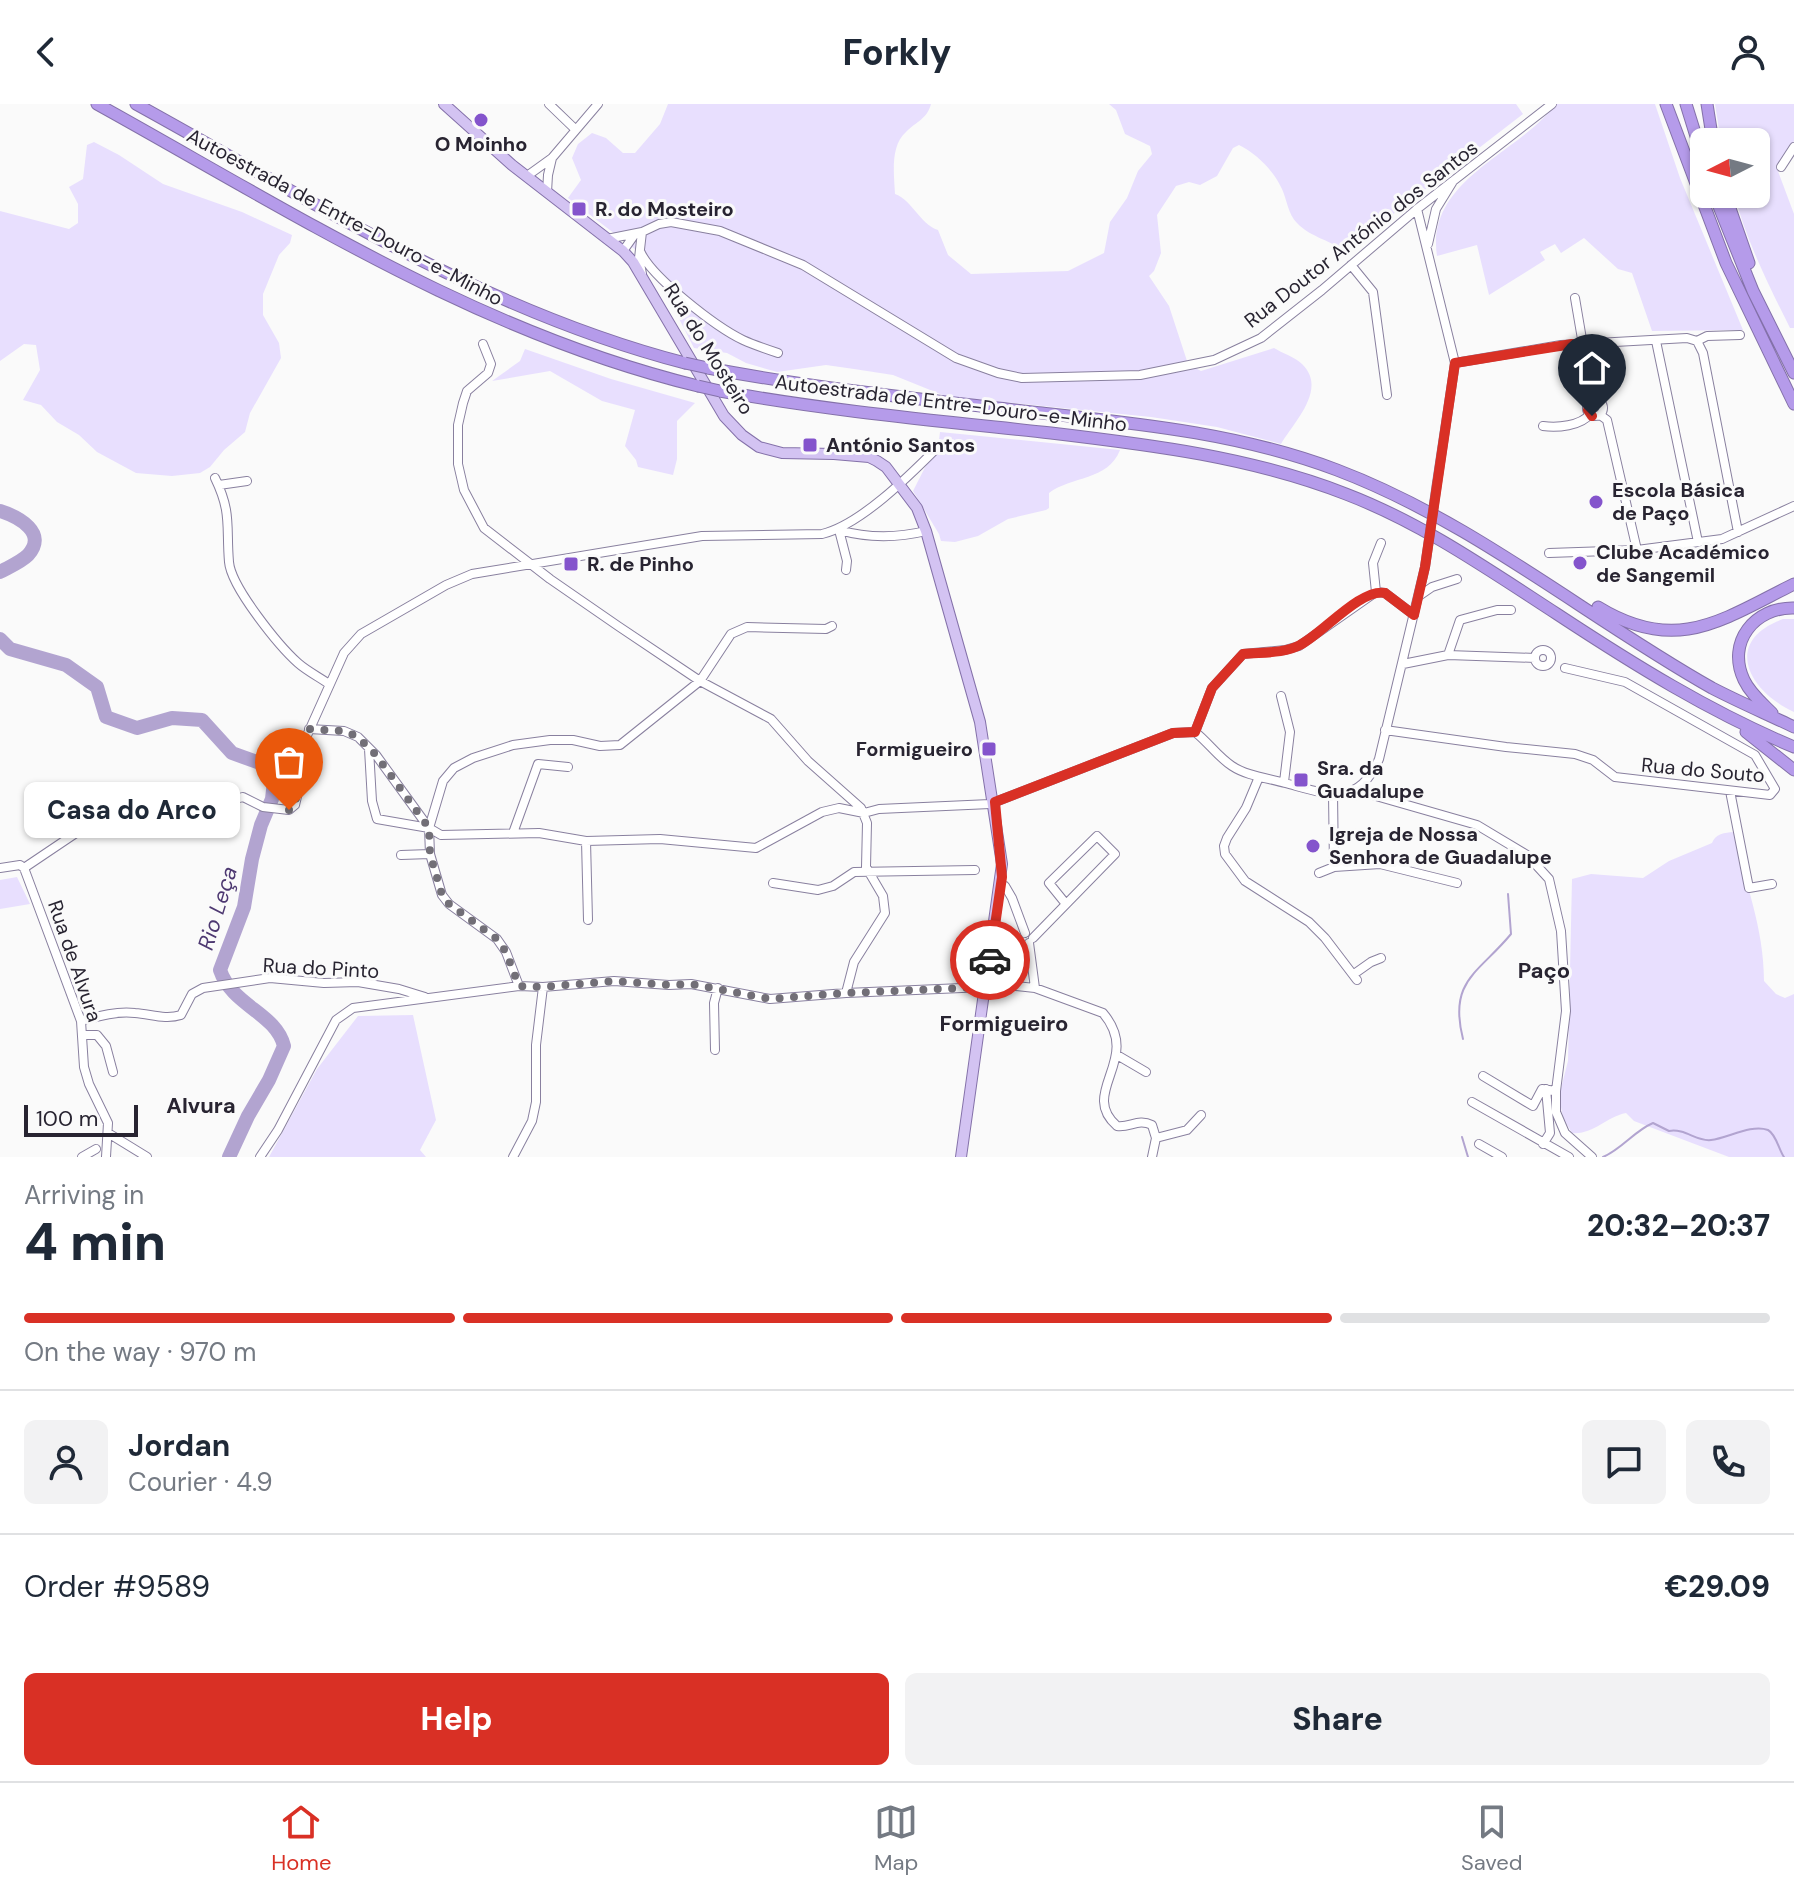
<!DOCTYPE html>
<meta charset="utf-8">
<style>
body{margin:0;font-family:"DM Sans",sans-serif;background:#f2f2f3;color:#1f2937;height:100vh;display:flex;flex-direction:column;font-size:30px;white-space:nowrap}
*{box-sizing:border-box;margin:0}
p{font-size:26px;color:#747a83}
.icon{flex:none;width:44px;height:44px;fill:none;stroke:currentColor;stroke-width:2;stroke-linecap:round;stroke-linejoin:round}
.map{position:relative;height:1053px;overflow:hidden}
.panel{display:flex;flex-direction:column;background:#fff;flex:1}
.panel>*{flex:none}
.needle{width:52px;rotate:264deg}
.buttons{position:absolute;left:1690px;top:24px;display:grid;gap:16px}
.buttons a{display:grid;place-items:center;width:80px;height:80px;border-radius:12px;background:#fff;box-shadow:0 2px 6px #0004;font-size:40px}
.scale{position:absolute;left:24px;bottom:20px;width:114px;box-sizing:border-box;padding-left:8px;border:4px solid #282431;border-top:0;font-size:22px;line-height:28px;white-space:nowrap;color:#282431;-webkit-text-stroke:6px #fafafa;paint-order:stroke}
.pin{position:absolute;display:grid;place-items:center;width:68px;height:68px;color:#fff;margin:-82px -34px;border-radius:50% 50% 50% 0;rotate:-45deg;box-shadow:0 0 8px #0007}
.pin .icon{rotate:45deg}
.courier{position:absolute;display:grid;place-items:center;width:80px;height:80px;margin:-40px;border:6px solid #d93025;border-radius:50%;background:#fff;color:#222;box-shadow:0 2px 10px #0007}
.bubble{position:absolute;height:56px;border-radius:12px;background:#fff;box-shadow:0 2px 6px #0004;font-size:26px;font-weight:800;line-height:56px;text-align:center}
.head em{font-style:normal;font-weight:800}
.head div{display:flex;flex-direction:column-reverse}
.head{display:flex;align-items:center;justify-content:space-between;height:136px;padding:0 24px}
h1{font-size:52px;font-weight:800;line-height:60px}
.bar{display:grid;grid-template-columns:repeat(4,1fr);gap:12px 8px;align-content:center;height:96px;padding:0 24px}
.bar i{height:10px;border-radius:6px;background:#e0e1e3}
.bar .selected{background:#d93025}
.bar p{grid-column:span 4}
.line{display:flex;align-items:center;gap:20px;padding:0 24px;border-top:2px solid #e0e1e3}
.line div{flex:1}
.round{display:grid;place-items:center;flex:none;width:84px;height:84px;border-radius:12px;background:#f2f2f3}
.primary-button{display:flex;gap:16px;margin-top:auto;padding:16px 24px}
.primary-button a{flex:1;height:92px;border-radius:12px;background:#d93025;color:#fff;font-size:32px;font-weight:800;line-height:92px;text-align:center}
.primary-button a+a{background:#f2f2f3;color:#1f2937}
header{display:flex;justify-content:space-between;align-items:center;height:104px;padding:0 24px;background:#fff;font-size:36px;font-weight:800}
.tab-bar{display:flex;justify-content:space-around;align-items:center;height:112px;border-top:2px solid #e0e1e3;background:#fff;font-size:22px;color:#747a83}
.tab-bar a{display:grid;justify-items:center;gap:4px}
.tab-bar .selected{color:#d93025}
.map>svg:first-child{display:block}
.green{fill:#e8dffe}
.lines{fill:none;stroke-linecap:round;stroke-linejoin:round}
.stream{stroke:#b2a4d0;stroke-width:2}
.river{stroke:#b2a4d0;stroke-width:14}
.minor-casing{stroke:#89809f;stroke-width:10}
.major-casing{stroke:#8471a9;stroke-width:12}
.highway-casing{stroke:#8471a9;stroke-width:13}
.minor{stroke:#fff;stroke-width:8}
.major{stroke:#d3c3f2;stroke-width:10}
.highway{stroke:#b59bea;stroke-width:11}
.minor-bridge-casing{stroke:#89809f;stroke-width:10;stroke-linecap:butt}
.highway-bridge-casing{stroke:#8471a9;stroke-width:13;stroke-linecap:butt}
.minor-bridge{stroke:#fff;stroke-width:8}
.highway-bridge{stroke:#b59bea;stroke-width:11}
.done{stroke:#726f77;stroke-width:8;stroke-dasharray:0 14.4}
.route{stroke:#d93025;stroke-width:10}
.poi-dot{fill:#8454cc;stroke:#fafafa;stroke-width:3}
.labels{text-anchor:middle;stroke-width:6;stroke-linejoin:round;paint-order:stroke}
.poi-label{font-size:20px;font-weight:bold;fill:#282431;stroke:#fafafa;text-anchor:start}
.street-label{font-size:20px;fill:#282431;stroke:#fafafa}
.water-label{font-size:22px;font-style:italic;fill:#4d3871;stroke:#fafafa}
.neighbourhood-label{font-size:22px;font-weight:bold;fill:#282431;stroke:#fafafa}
</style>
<header><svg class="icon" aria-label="back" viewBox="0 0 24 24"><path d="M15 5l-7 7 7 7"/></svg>Forkly<svg class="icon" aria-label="person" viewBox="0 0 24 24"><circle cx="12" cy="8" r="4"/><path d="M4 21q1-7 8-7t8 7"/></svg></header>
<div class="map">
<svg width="1794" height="1053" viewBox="0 0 1794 1053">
<rect width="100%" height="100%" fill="#fafafa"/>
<path class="green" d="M668 0H931C927 15 917 17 906 28 890 42 894 70 895 90 912 96 920 120 938 126L948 151 971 170 1068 167 1104 149 1110 118 1127 94 1138 67 1152 50 1150 42 1125 30 1116 6 1109 0H1516L1523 10 1383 118 1360 141 1344 148C1332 136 1311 134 1297 119 1288 110 1287 96 1282 85 1273 66 1257 50 1239 41L1233 44 1217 72 1200 81 1189 78 1176 82 1157 111 1161 149 1154 167 1149 172 1169 202 1188 260 1201 267 1274 244C1282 249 1295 253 1302 260 1328 285 1294 318 1281 340L1217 323 1151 313 945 292 893 271 854 265 826 261 777 268 746 259 727 249 694 244 649 156 568 94 581 76 572 54 578 40 592 29 606 34 623 49H635L660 20Z
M1557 0H1655L1680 74 1743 226 1652 227 1632 169 1618 165 1584 134 1561 149 1555 140 1540 148 1545 156 1489 191 1477 141 1437 152C1427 87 1494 58 1535 22 1543 15 1550 7 1557 0Z
M1715 0H1794V37L1776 62 1794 110V224H1790C1768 180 1747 138 1734 90H1756V38H1721Z
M94 38 119 51 163 80 242 108 292 131 290 139 279 151 263 190V211L279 239 281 254 250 309 245 328 224 346 210 363 200 369 172 372 136 369 97 348 79 331 57 318 41 301 23 296 40 266 36 241 24 240 0 257V107L69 125 78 119V100L69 83 83 75 87 41Z
M525 245 611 275 695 299 677 317V355L673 371 638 363 636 356 625 342 635 306 602 297 550 267 492 277 520 257Z
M940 328 1120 346C1108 377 1071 372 1049 389V404L1046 406 1008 415 978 432 955 438 941 437 939 430 913 387 939 336Z
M1783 515H1794V608C1748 587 1722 537 1783 515Z
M1734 728C1745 780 1764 823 1764 877L1776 890 1785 894 1794 890V1053H1729L1634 1017 1626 1009C1606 1013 1593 1031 1572 1029L1563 1014 1559 992 1568 957 1572 775 1591 770 1643 774 1669 757 1712 739C1716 729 1724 729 1734 728Z
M17 773 30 800 0 805V776Z
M413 911 436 1016 420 1046 426 1053H269L317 965 358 912Z"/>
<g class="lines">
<path class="stream" d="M1463 935C1448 876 1479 869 1511 830L1508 790
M1462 1033 1468 1053
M1603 1053C1622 1045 1634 1027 1653 1019L1669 1027C1685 1024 1697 1038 1711 1036 1728 1034 1751 1020 1768 1026 1776 1030 1779 1046 1784 1053"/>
<path class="river" d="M0 407C19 413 48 429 28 451 21 458 9 463 0 468
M0 535 10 545 66 561 97 583 106 613 137 624 172 614 202 616 232 649 260 659 274 677 272 695 261 721 252 755 244 803 220 866C232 902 276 909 284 942L269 976 248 1012 229 1053"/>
<defs>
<path id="minor" d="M549 0 575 25
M552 54 598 0
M1781 63 1794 43
M527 72 552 54 548 71 547 88
M1417 105 1455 259 1437 379
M642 128 639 154 642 170
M607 135 642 128 659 120 671 118 720 127 803 161 956 254 998 269 1022 274 1140 271 1214 256 1261 234 1322 186 1417 105 1552 0
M1428 140 1436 105 1452 79
M623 147 635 130
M640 147C651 173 716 223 743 236 754 241 766 245 778 249
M1351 161 1373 188 1387 291
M1575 194 1583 241
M1656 237 1698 438
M1697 237 1703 249 1738 428
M483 240 491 260 488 269 467 287 463 299 458 321V360L464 386 484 424 550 475 618 522 700 577 771 615 808 657 861 704 867 719 866 763 883 792 885 809 854 858 846 889
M1572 240 1583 290 1590 299
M1455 259 1561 241 1687 234 1697 237 1707 232 1740 231
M1587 304a8 8 0 1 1 16 0a8 8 0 1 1-16 0Z
M1600 311 1607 316 1637 446
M1543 322C1557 324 1581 322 1590 310
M215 374C232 409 226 422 229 458 231 483 279 542 298 559 307 567 319 573 329 580
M219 381 247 377
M1549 449 1637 446 1722 435 1794 402
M846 466 847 457 839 426C867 434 897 434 926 427
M1376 488 1373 459 1381 439
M1419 492 1432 483 1457 475
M1535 554a8 8 0 1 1 16 0a8 8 0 1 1-16 0Z
M1448 551 1460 516 1497 506H1511
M1403 560 1448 551 1535 554
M1281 592 1290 628 1284 678
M309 625 344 627 358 633 376 651 429 724 441 731 539 729 586 737 660 735 756 744 822 708 839 704 864 709 879 705 990 700 1173 629 1195 628C1208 638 1218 653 1232 662 1247 672 1268 674 1285 679 1327 690 1358 704 1379 655L1425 463
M1385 626 1506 643 1575 650 1593 656 1615 673 1770 691 1775 685 1755 651 1625 578 1565 564
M1195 628 1212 584 1243 550 1285 546 1299 542 1376 488 1385 489 1414 511
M369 645 372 697 377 715 429 724
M1259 673 1246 704 1227 734 1224 742 1225 750 1245 777 1309 818 1325 834 1357 876
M1355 686 1477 721 1527 751 1549 775 1561 827 1566 907 1556 987V1008L1565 1029 1592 1053
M1730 687 1749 784 1772 780
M1333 690 1334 763 1380 760 1457 779
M513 729 538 660 568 663
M586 737 588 816
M401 751 430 750
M0 764 20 761 24 764 76 729 90 722 147 717 243 693 263 703 289 706 295 701 299 684 304 638 344 549 361 530 446 481 472 470 702 432 822 430C860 421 909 372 937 344
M24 764 81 917 84 963 89 980 108 1019 106 1053
M1319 769 1334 763
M773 779 818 786 833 782 854 768 975 766
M1001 782H1005L1012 794 1025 829
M1033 834 1115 750 1097 732 1049 779 1066 800
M1029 839 1035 884
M1354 870 1371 858 1381 854
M986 879 1035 884 1103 909C1143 956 1078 988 1117 1022 1130 1024 1138 1014 1152 1021L1156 1034 1152 1053
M519 882 506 848 497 835 449 800 442 791 430 750 429 724 443 677 454 664 473 654 513 641 550 636H573L600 642 620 641 700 577 731 530 747 523 826 525 832 522
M81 917C99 912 116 907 135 909 151 910 165 916 181 911L192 890 203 884 270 874 324 879 358 878 399 885 425 893
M84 931H97L106 942 113 968
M715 946 714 899 718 884
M1117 951 1146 968
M1483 972 1533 1002 1542 985 1556 987
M1472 998 1569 1053
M108 1029 147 1053
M1156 1034 1187 1026 1201 1011
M1479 1040 1502 1053
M1543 1040 1550 1029 1546 985
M82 1053 96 1045
M260 1053 278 1026 336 916 353 904 519 882 543 883 614 877 669 881 691 880 770 895 846 889 985 883
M513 1053 532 1017 536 998V941L543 883"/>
<path id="major" d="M444 0 512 61 623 147 633 158 724 312 742 331 759 343 782 349 834 350 869 353 877 357 886 363 917 404 926 427 980 618 1002 760 961 1053"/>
<path id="highway" d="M97 0C292 108 479 229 698 282
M136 0C314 98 487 208 685 259
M1666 0 1726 159 1794 300
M1686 0 1704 58
M1707 0 1713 38
M1714 90 1753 187 1794 269
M1725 90 1749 159
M708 264C818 285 930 296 1042 309 1143 320 1242 330 1337 366 1474 418 1586 513 1712 584 1739 598 1767 610 1794 623
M720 287C829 307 941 317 1051 329 1152 341 1251 353 1346 390 1422 419 1489 466 1557 510 1633 560 1710 608 1794 643
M1598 503C1676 551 1722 516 1794 480
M1772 609C1762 599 1750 589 1744 576 1726 538 1755 503 1794 504
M1746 628 1794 666"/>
</defs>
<use href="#minor" class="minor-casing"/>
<use href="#major" class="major-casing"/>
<use href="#highway" class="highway-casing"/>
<use href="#minor" class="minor"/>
<use href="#major" class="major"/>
<use href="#highway" class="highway"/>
<defs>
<path id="minor-bridge" d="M1425 463 1437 379"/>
<path id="highway-bridge" d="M685 259 708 264
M698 282 720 287"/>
</defs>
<use href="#minor-bridge" class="minor-bridge-casing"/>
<use href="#highway-bridge" class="highway-bridge-casing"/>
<use href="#minor-bridge" class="minor-bridge"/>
<use href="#highway-bridge" class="highway-bridge"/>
</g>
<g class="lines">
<path class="done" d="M289 706 295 701 304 638 309 625 344 627 358 633 376 651 429 724 430 750 442 791 449 800 497 835 506 848 519 882 543 883 614 877 669 881 691 880 770 895 846 889 985 883 990 856"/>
<path class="route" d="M990 856 1002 773 995 698 1173 629 1195 628 1212 584 1243 550C1261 548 1284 550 1300 541 1322 530 1361 484 1385 489L1414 511 1425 463 1455 259 1572 240 1583 290 1590 299 1588 306 1592 312"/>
</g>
<g class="poi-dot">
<circle cx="481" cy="16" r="8"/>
<rect x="571" y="97" width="16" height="16" rx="4"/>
<rect x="802" y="333" width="16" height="16" rx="4"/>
<circle cx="1596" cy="398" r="8"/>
<circle cx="1580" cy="459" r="8"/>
<rect x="563" y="452" width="16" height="16" rx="4"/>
<rect x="981" y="637" width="16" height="16" rx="4"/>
<rect x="1293" y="668" width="16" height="16" rx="4"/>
<circle cx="1313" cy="742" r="8"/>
</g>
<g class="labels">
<g class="poi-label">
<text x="481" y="47" text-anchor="middle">O Moinho</text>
<text x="595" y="112">R. do Mosteiro</text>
<text x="826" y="348">António Santos</text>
<text x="1612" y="393">Escola Básica<tspan x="1612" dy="23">de Paço</tspan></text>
<text x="1596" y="455">Clube Académico<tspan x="1596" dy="23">de Sangemil</tspan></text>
<text x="587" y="467">R. de Pinho</text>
<text x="973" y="652" text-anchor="end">Formigueiro</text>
<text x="1317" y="671">Sra. da<tspan x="1317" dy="23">Guadalupe</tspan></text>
<text x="1329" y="737">Igreja de Nossa<tspan x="1329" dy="23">Senhora de Guadalupe</tspan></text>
</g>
<g class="street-label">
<text transform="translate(345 113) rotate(28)" y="7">Autoestrada de Entre-Douro-e-Minho</text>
<text transform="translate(1361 130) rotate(-38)" y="7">Rua Doutor António dos Santos</text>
<text transform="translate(709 245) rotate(58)" y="7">Rua do Mosteiro</text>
<text transform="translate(951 299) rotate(7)" y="7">Autoestrada de Entre-Douro-e-Minho</text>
<text transform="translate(1703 666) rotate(5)" y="7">Rua do Souto</text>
<text transform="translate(75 857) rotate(71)" y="7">Rua de Alvura</text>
<text transform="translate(321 864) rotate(3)" y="7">Rua do Pinto</text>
</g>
<g class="water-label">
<text transform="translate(217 804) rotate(-73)" y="8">Rio Leça</text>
</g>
<g class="neighbourhood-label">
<text x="1544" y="874">Paço</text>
<text x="1004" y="927">Formigueiro</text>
<text x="201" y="1009">Alvura</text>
</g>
</g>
</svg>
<div class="buttons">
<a><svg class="needle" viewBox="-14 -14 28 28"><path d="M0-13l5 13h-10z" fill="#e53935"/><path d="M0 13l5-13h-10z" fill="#747a83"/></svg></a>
</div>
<div class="scale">100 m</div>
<div class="pin" style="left:289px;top:706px;background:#ea580c"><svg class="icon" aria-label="bag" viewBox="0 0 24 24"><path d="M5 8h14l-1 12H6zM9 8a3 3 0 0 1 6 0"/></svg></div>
<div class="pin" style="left:1592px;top:312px;background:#1f2937"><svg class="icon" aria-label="home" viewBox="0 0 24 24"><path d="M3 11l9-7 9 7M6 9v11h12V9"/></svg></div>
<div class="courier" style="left:990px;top:856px"><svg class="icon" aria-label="car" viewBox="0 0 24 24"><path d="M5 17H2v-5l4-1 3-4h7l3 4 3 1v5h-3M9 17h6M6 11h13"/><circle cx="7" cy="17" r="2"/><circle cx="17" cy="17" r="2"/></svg></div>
<div class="bubble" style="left:24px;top:678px;width:216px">Casa do Arco</div>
</div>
<section class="panel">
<div class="head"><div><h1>4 min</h1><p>Arriving in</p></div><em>20:32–20:37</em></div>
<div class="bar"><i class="selected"></i><i class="selected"></i><i class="selected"></i><i></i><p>On the way · 970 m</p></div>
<div class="line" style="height:144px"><a class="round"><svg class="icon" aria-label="person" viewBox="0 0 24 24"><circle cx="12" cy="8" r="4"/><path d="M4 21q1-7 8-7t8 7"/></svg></a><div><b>Jordan</b><p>Courier · 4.9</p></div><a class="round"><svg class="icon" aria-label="chat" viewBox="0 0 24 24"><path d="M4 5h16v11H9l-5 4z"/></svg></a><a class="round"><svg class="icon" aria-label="phone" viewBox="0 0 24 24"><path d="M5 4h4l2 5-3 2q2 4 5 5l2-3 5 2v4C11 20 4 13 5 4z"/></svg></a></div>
<div class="line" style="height:104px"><div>Order #9589</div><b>€29.09</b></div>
<div class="primary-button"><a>Help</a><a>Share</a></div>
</section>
<nav class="tab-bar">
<a class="selected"><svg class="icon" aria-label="home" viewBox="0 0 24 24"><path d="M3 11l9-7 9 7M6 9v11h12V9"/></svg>Home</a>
<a><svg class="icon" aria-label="map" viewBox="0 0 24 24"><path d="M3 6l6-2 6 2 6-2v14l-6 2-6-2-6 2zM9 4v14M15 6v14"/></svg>Map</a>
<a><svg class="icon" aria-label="saved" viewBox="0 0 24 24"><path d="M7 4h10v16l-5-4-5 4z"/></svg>Saved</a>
</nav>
